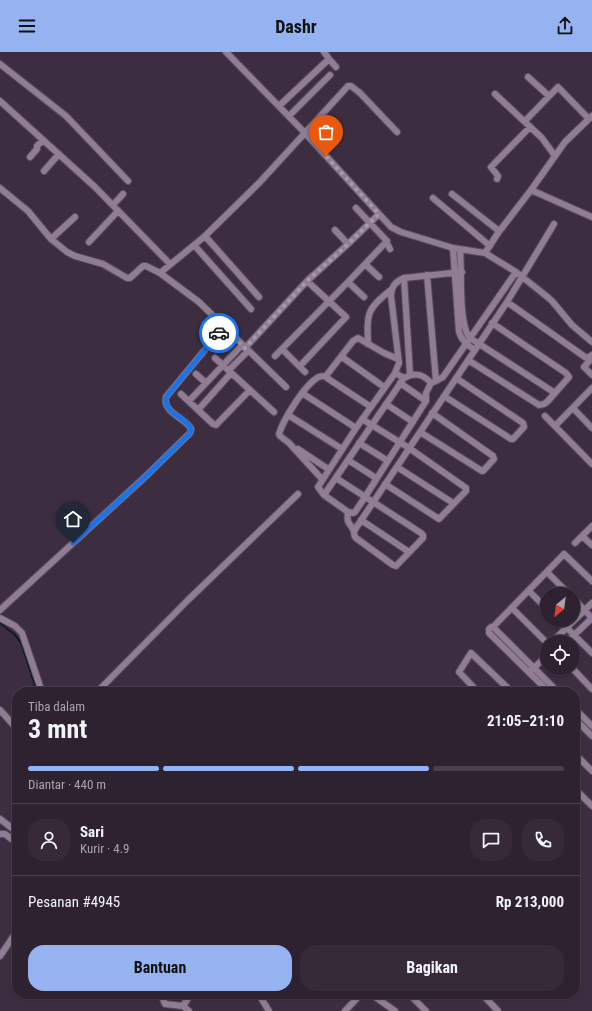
<!DOCTYPE html>
<html lang="id">
<meta charset="utf-8">
<style>
body{margin:0;font-family:"Roboto Condensed",sans-serif;background:#362a39;color:#f1f3f6;height:100vh;display:flex;flex-direction:column;font-size:15px;white-space:nowrap}
*{box-sizing:border-box;margin:0}
p{font-size:13px;color:#a7a4ab}
.icon{flex:none;width:22px;height:22px;fill:none;stroke:currentColor;stroke-width:2;stroke-linecap:round;stroke-linejoin:round}
.map{position:relative;flex:1;overflow:hidden}
.panel{position:absolute;left:12px;top:635px;width:568px;height:312px;display:flex;flex-direction:column;background:#2e2231;border-radius:16px;box-shadow:0 1px 3px #0004,0 0 0 1px #493f4d}
.panel>*{flex:none}
.needle{width:26px;rotate:209deg}
.fabs{position:absolute;left:540px;top:535px;display:grid;gap:8px}
.fabs a{display:grid;place-items:center;width:40px;height:40px;border-radius:50%;background:#2e2231;box-shadow:0 1px 3px #0004,0 0 0 1px #493f4d;font-size:20px}
.pin{position:absolute;display:grid;place-items:center;width:34px;height:34px;color:#fff;margin:-41px -17px;border-radius:50% 50% 50% 0;rotate:-45deg;box-shadow:0 0 4px #0007}
.pin .icon{rotate:45deg}
.courier{position:absolute;display:grid;place-items:center;width:40px;height:40px;margin:-20px;border:3px solid #1a73e8;border-radius:50%;background:#fff;color:#222;box-shadow:0 1px 5px #0007}
.summary em{font-style:normal;font-weight:700}
.summary div{display:flex;flex-direction:column-reverse}
.summary{display:flex;align-items:center;justify-content:space-between;height:68px;padding:0 16px}
h1{font-size:26px;font-weight:700;line-height:30px}
.bar{display:grid;grid-template-columns:repeat(4,1fr);gap:6px 4px;align-content:center;height:48px;padding:0 16px}
.bar i{height:5px;border-radius:3px;background:#493f4d}
.bar .on{background:#95b2f1}
.bar p{grid-column:span 4}
.line{display:flex;align-items:center;gap:10px;padding:0 16px;border-top:1px solid #493f4d}
.line div{flex:1}
.round{display:grid;place-items:center;flex:none;width:42px;height:42px;border-radius:16px;background:#362a39}
.action{display:flex;gap:8px;margin-top:auto;padding:8px 16px}
.action a{flex:1;height:46px;border-radius:16px;background:#95b2f1;color:#111;font-size:16px;font-weight:700;line-height:46px;text-align:center}
.action a+a{background:#362a39;color:#f1f3f6}
header{display:flex;justify-content:space-between;align-items:center;height:52px;padding:0 16px;background:#95b2f1;color:#111;font-size:18px;font-weight:700}
.map>svg:first-child{display:block}
.lines{fill:none;stroke-linecap:round;stroke-linejoin:round}
.stream{stroke:#001b23;stroke-width:1.5}
.minor-casing{stroke:#594b5c;stroke-width:8}
.minor{stroke:#907d94;stroke-width:6}
.done{stroke:#a89baa;stroke-width:4;stroke-dasharray:0 7.2}
.route{stroke:#1a73e8;stroke-width:5}
</style>
<header><svg class="icon" aria-label="menu" viewBox="0 0 24 24"><path d="M4 6h16M4 12h16M4 18h16"/></svg>Dashr<svg class="icon" aria-label="share" viewBox="0 0 24 24"><path d="M12 15V3M7 8l5-5 5 5M5 13v7h14v-7"/></svg></header>
<div class="map">
<svg width="592" height="959" viewBox="0 0 592 959">
<rect width="100%" height="100%" fill="#3d2d41"/>
<g class="lines">
<path class="stream" d="M0 571 15 583 21 591 37 640"/>
<defs>
<path id="minor" d="M226 0 305 81 391 175 401 180 453 196 485 201 516 220 545 243 552 249 572 273 592 290
M324 0 329 7
M0 12 66 64 128 129
M528 25 549 44
M495 42 542 86 555 104
M0 49 95 135 170 212
M279 54 329 7 336 15
M289 64 330 23
M525 69 558 35 589 67
M30 105 37 97V94L43 88
M44 119 59 102
M497 127 498 124 491 115 530 75
M0 136 28 159 51 187 67 200 75 204 103 212 127 226H130L143 214H146L160 221
M531 138 592 165
M452 142 499 179
M433 146 490 194
M113 153 123 142
M356 156 385 187 390 197
M335 178 348 192
M205 184 259 245
M51 187 75 165
M89 190 118 159
M194 193 251 257
M453 196 459 280C462 289 467 293 475 298
M460 197C462 217 458 273 470 286L555 341
M485 201 498 181 531 138 565 90 592 64
M365 212 379 225
M404 226 410 322
M348 230 364 245
M507 250 585 305 587 306 592 303
M368 292C367 262 366 257 391 238
M245 296 307 229 348 192 379 162
M282 297 305 320
M275 304 348 230 387 189
M342 305 384 335
M215 306 274 360
M592 306 584 315 592 323
M468 308 539 353 544 352 547 350 569 325 566 321 492 271
M300 314 346 265 307 229
M229 318 248 299
M395 321 399 311 391 244C391 235 396 229 404 226L462 220
M196 322 206 331
M404 326 395 321 393 324 356 376 318 435 324 443 348 460 353 461 355 460 365 445 426 349V341L431 331 436 329 427 223
M436 329 443 325 516 220
M400 331 426 349
M286 335 199 250 160 221 205 184 259 131 348 34H351L360 41 397 80
M302 341 356 376
M181 342 213 372 216 373 250 338
M444 344 511 387H513L524 375 523 371 456 326
M189 349 242 293
M386 352 413 370
M371 355 327 326 326 324 353 289 358 286 384 301 398 307
M573 356 592 376
M198 358 231 321
M288 363 342 397
M545 364 592 412
M362 367 409 396 466 436V439L439 467 385 432
M555 374 592 336
M420 380 482 419H483L494 407 493 404 432 361
M359 391 388 409
M298 397 328 417
M348 408 376 426
M397 415 453 451
M336 426 421 481 423 483V486L396 514 393 513 356 486C354 484 354 482 354 480 351 470 346 474 348 460
M322 427 289 391 280 384 279 382C283 368 304 334 317 326 319 324 322 324 326 324
M324 443 404 326C415 320 423 322 431 331
M361 468 409 500
M354 479 507 250 554 172
M582 484 592 493
M575 491 592 474
M547 520 569 542
M529 539 547 557
M573 546 592 566
M512 556 547 591
M0 558 145 425 190 381 191 377C188 367 162 361 166 345L213 288 224 276
M0 566 15 574 22 581 42 640
M559 568 592 601
M493 575 558 640
M552 590 592 551
M567 590 592 566
M572 616 592 637
M532 618 547 603
M97 640 188 548 298 442
M478 640 459 620 471 601 512 640
M549 640 489 581V577L491 575H493L564 502 592 529
M575 657 592 674
M0 658 17 677
M575 667 592 684
M575 702 592 719
M575 737 592 754
M0 767 17 780
M0 782H5L17 791
M0 904 17 879
M161 942 165 952 183 954 189 959
M264 942 261 946 269 959
M371 942 395 959
M409 942 426 959
M482 942 498 959
M183 954 191 942
M345 959 361 942"/>
</defs>
<use href="#minor" class="minor-casing"/>
<use href="#minor" class="minor"/>
</g>
<g class="lines">
<path class="done" d="M219 281 224 276 245 296 307 229 348 192 379 162 326 104"/>
<path class="route" d="M73 491 145 425 190 381 191 377C189 367 162 361 166 345L219 281"/>
</g>
</svg>
<div class="fabs">
<a><svg class="needle" viewBox="-14 -14 28 28"><path d="M0-13l5 13h-10z" fill="#e53935"/><path d="M0 13l5-13h-10z" fill="#a7a4ab"/></svg></a>
<a><svg class="icon" aria-label="locate" viewBox="0 0 24 24"><circle cx="12" cy="12" r="6"/><path d="M12 2v4M12 18v4M2 12h4M18 12h4"/></svg></a>
</div>
<div class="pin" style="left:326px;top:104px;background:#ea580c"><svg class="icon" aria-label="bag" viewBox="0 0 24 24"><path d="M5 8h14l-1 12H6zM9 8a3 3 0 0 1 6 0"/></svg></div>
<div class="pin" style="left:73px;top:491px;background:#1f2937"><svg class="icon" aria-label="home" viewBox="0 0 24 24"><path d="M3 11l9-7 9 7M6 9v11h12V9"/></svg></div>
<div class="courier" style="left:219px;top:281px"><svg class="icon" aria-label="car" viewBox="0 0 24 24"><path d="M5 17H2v-5l4-1 3-4h7l3 4 3 1v5h-3M9 17h6M6 11h13"/><circle cx="7" cy="17" r="2"/><circle cx="17" cy="17" r="2"/></svg></div>
<section class="panel">
<div class="summary"><div><h1>3 mnt</h1><p>Tiba dalam</p></div><em>21:05–21:10</em></div>
<div class="bar"><i class="on"></i><i class="on"></i><i class="on"></i><i></i><p>Diantar · 440 m</p></div>
<div class="line" style="height:72px"><a class="round"><svg class="icon" aria-label="person" viewBox="0 0 24 24"><circle cx="12" cy="8" r="4"/><path d="M4 21q1-7 8-7t8 7"/></svg></a><div><b>Sari</b><p>Kurir · 4.9</p></div><a class="round"><svg class="icon" aria-label="chat" viewBox="0 0 24 24"><path d="M4 5h16v11H9l-5 4z"/></svg></a><a class="round"><svg class="icon" aria-label="phone" viewBox="0 0 24 24"><path d="M5 4h4l2 5-3 2q2 4 5 5l2-3 5 2v4C11 20 4 13 5 4z"/></svg></a></div>
<div class="line" style="height:52px"><div>Pesanan #4945</div><b>Rp 213,000</b></div>
<div class="action"><a>Bantuan</a><a>Bagikan</a></div>
</section>
</div>
